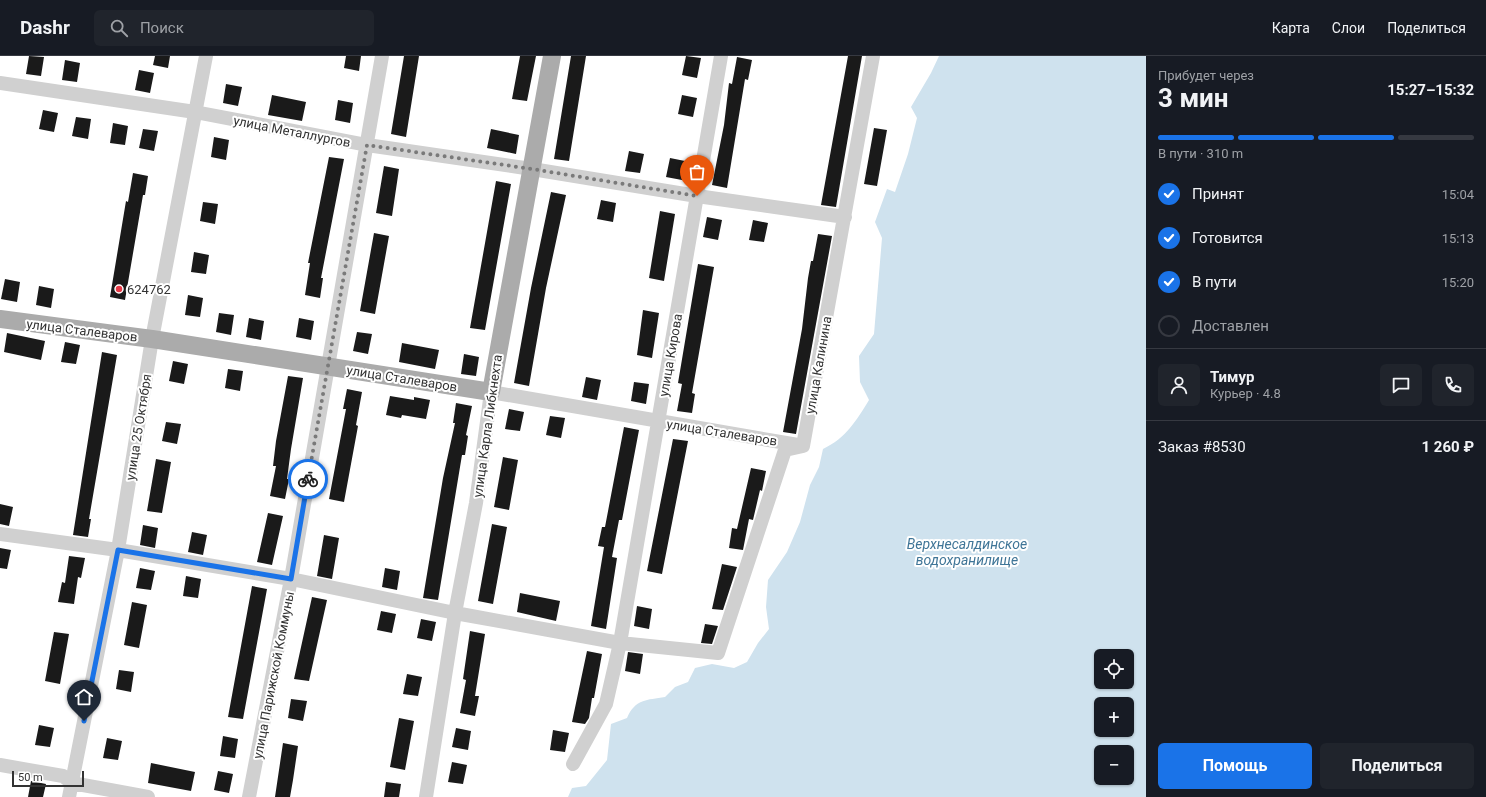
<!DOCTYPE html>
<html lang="ru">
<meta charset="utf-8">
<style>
body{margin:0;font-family:Roboto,sans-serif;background:#20242c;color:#f1f3f6;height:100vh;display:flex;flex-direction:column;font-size:15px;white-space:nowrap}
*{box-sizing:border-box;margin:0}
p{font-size:13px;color:#9ea1a6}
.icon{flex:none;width:22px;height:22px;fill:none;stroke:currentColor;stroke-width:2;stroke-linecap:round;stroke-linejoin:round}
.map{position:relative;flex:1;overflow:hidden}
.details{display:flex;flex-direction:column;background:#171b24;width:340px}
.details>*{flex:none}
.tools{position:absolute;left:1094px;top:593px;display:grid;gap:8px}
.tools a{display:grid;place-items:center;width:40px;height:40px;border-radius:6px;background:#171b24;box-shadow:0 1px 3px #0004;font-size:20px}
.scale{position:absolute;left:12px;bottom:10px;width:72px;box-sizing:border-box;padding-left:4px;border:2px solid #333;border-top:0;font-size:11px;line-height:14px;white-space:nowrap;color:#333;-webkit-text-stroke:3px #fff;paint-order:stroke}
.pin{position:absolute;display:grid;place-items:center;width:34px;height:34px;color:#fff;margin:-41px -17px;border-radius:50% 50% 50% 0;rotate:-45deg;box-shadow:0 0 4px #0007}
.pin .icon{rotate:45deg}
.courier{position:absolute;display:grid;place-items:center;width:40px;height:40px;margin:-20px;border:3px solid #1a73e8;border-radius:50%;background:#fff;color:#222;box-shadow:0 1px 5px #0007}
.headline em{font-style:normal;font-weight:700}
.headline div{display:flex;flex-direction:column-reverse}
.headline{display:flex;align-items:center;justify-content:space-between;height:68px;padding:0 12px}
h1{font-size:26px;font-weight:700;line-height:30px}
.bar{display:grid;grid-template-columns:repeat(4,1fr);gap:6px 4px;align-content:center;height:48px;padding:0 12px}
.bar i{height:5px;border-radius:3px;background:#363941}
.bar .current{background:#1a73e8}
.bar p{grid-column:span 4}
.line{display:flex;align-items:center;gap:10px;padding:0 12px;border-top:1px solid #363941}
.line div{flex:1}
.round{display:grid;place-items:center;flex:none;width:42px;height:42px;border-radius:6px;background:#20242c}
ol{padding:0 12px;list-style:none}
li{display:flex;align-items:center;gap:12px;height:44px}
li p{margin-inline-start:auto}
li .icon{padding:4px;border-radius:50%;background:#1a73e8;color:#fff;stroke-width:4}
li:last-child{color:#9ea1a6}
li i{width:22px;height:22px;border:2px solid #363941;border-radius:50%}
.action{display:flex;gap:8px;margin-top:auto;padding:8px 12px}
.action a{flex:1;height:46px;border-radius:6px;background:#1a73e8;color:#fff;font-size:16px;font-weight:700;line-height:46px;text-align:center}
.action a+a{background:#20242c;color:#f1f3f6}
header{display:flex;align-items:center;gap:24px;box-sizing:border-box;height:56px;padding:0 20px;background:#171b24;border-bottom:1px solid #363941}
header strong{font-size:19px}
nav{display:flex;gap:22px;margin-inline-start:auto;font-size:14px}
.search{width:280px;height:36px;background:#20242c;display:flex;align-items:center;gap:10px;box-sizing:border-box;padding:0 14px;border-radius:6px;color:#9ea1a6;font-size:15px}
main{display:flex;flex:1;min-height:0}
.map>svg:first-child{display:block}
.water{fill:#cfe2ee;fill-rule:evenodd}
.building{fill:#1a1a1a}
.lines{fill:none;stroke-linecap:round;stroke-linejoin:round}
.minor{stroke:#d0d0d0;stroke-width:14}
.major{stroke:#ababab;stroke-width:18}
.done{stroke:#7a7a7a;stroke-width:4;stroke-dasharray:0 7.2}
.route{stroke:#1a73e8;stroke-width:5}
.poi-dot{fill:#e63946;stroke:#fff;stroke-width:1.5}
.labels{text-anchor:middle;stroke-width:4;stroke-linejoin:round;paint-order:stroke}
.street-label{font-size:13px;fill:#333;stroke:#fff}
.poi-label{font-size:13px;fill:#333;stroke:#fff;text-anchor:start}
.water-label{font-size:14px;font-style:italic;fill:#3f7597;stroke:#fff}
</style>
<header>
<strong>Dashr</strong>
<div class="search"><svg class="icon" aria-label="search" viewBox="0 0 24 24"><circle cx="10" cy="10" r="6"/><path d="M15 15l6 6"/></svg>Поиск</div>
<nav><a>Карта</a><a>Слои</a><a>Поделиться</a></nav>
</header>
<main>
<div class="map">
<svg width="1146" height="741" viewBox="0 0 1146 741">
<rect width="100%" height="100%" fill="#fff"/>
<path class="water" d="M939 0H1146V741H568L572 732 586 730 607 704 611 668 627 662C635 643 647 644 665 641L675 631 688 626 695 612 712 608 734 612 747 606 758 587 769 573 766 551 768 524 787 496 800 466 810 429 819 411 823 393C846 382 856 365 869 344L860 326 859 300 874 278 882 182 875 166 887 133 895 136 908 98 917 62 911 51 931 17ZM1101 600H1127V626H1101ZM1101 648H1127V674H1101ZM1101 696H1127V722H1101Z"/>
<path class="building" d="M29 0 44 1 41 20 26 18Z
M155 0H170L168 12 153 9Z
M346 0H361L359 15 344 12Z
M404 0H419L406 81 391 78Z
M520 0H536L527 45 512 43Z
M571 0H586L569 105 554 103Z
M686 0 701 2 697 22 682 19Z
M848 0H862L836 151 821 149Z
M737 1 752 4 748 24 745 23 727 132 712 129 724 69 729 27 732 28Z
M65 4 80 7 77 26 62 24Z
M139 14 154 17 150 37 135 34Z
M226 28 242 31 238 50 223 47Z
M272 39 306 46 302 65 268 59Z
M682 39 697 42 693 61 678 58Z
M338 44 353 47 350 67 335 64Z
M43 54 58 57 54 76 39 73Z
M76 61 91 63 88 83 72 80Z
M113 67 128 70 125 89 110 87Z
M874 72 887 74 877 130 864 128Z
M143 73 158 75 154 95 139 92Z
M491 73 519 79 516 98 487 92Z
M214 81 229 84 226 104 211 101Z
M629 95 644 98 640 117 625 115Z
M329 101 344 103 321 222H323L320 242 305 239 310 207H308Z
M670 102 685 105 682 124 666 121Z
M384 110 399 113 392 160 376 157Z
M133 117 148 120 145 139H143L125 244 110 241 126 145 128 146Z
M496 125 511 128 485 274 470 272Z
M551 136 566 139 546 232 529 330 514 327 531 232Z
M601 144 616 147 613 166 597 163Z
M203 146 218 148 215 168 200 165Z
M660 155 675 158 664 225 649 222Z
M707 161 722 164 718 184 703 181Z
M753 164 768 167 764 186 749 184Z
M374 177 389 180 375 258 360 255Z
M818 178 832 180 796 378 783 376 802 273 808 222 811 205H813Z
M194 196 209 199 206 218 191 216Z
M698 208 714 211 692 337 695 338 692 357 677 355 682 328 678 327Z
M5 223 20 226 17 246 1 243Z
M39 230 54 233 51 252 36 249Z
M188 239 203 242 200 261 185 259Z
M643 254 659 257 652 302 637 299Z
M219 257 234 259 231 279 216 276Z
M249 262 264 265 261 284 246 281Z
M299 262 314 265 311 284 296 281Z
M357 276 372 278 368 298 353 295Z
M7 277 45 285 41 304 4 296Z
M65 286 80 289 76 308 61 306Z
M402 287 439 294 435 313 399 306Z
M102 296 117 299 89 463H91L88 481 73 479Z
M464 298 479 301 476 320 461 318Z
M173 305 188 308 184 328 169 325Z
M228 313 243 315 240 335 225 332Z
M288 320 303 322 291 393 287 423H289L285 443 270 440 276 410H273L276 385Z
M586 321 601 324 597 344 582 341Z
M634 326 649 328 646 348 631 345Z
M347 333 362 336 356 369 358 370 344 446 329 443 346 353H343Z
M390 340 414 344V341L430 344 426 363 402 359 401 362 386 359Z
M456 347 472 350 466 379 468 380 465 399H462L438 544 423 542 443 422 455 367H453Z
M509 353 524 356 520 375 505 373Z
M550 360 565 362 561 382 546 379Z
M166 366 181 368 177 388 162 385Z
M624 371 639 374 622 464H619L612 501 617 502 606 573 591 570 604 491 598 490 602 471H605Z
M673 383 688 385 662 518 647 515Z
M503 401 518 404 509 454 494 451Z
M156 403 171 406 162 457 147 455Z
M751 412 766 415 762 435 760 434 753 464 749 463 743 494 729 492 732 472 737 473Z
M0 448 13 451 9 470 0 468Z
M268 457 283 460 272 509 257 506Z
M492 468 507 471 493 548 478 545Z
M143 469 158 472 155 492 140 489Z
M192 476 207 479 203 499 188 496Z
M324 479 339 482 332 523 317 520Z
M0 492 11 494 7 513 0 512Z
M69 500 85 502 81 522 78 521 74 548 58 546 62 526 65 527Z
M722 508 737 511 723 554 712 553Z
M140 512 155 515 151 534 136 532Z
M385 512 400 515 397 534 382 531Z
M186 520 201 523 198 542 183 540Z
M252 530 267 533 243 663 228 661Z
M520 537 560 545 556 565 517 556Z
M312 541 327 544 309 625 294 623Z
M132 546 147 549 139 592 124 589Z
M637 550 652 553 649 573 634 570Z
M381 555 396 558 392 577 377 574Z
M421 563 436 566 432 585 417 582Z
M705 568 718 570 712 588 701 587Z
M470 575 485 578 475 640H479L475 660 460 657 466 624 463 623Z
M54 576 69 578 60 628 45 625Z
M587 595 602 598 594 642H592L589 662 585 668 572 666Z
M628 596 643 598 640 618 625 615Z
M119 614 134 616 131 636 116 633Z
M407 618 422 621 418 640 403 638Z
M291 643 307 645 303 665 288 662Z
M399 662 414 665 405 714 390 711Z
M39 669 54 672 50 691 35 689Z
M456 672 471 675 468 694 452 691Z
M553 674 569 677 565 696 550 694Z
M223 680 238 683 235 702 220 700Z
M107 682 122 685 118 704 103 702Z
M283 687 298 690 293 724 290 741H275Z
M452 706 467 709 463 728 448 726Z
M151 707 195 716 191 735 148 727Z
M218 715 233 718 229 737 214 734Z
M31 725 46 728 43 741H28Z
M386 726 401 728 399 741H384Z"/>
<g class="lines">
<path class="minor" d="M0 27 195 56 367 89 532 113 697 140 845 161
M0 478 118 494 291 523 455 557 620 587 718 597 785 394 803 390 873 0
M573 708 606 648 620 587 721 0
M0 709 63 720 72 727 148 741
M69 741 118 494 152 283 206 0
M249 741 291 523 382 0
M426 741 455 557 476 447 491 336 798 389"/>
<path class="major" d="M0 263 152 283 491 336 552 0"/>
</g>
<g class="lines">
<path class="done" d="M308 423 367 89 532 113 697 140"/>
<path class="route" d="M84 665 118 494 291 523 308 423"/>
</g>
<circle class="poi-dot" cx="119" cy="233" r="4"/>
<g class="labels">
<g class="street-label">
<text transform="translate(292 75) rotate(11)" y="5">улица Металлургов</text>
<text transform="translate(82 274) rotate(7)" y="5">улица Сталеваров</text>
<text transform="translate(670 299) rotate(-80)" y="5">улица Кирова</text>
<text transform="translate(818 309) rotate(-80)" y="5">улица Калинина</text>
<text transform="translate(402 322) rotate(9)" y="5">улица Сталеваров</text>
<text transform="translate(487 370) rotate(-82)" y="5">улица Карла Либкнехта</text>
<text transform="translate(138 371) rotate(-81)" y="5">улица 25 Октября</text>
<text transform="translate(722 376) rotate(9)" y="5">улица Сталеваров</text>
<text transform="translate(273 619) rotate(-79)" y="5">улица Парижской Коммуны</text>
</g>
<g class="poi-label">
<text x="127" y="238">624762</text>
</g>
<g class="water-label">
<text x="967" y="493">Верхнесалдинское<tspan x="967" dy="16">водохранилище</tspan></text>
</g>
</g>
</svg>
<div class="tools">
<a><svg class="icon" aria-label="locate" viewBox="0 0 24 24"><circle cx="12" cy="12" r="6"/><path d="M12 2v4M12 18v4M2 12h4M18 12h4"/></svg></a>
<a>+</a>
<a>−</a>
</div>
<div class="scale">50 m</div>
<div class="pin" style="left:697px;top:140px;background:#ea580c"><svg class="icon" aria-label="bag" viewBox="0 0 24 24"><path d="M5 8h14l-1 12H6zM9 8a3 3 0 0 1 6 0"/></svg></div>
<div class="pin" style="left:84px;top:665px;background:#1f2937"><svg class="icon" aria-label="home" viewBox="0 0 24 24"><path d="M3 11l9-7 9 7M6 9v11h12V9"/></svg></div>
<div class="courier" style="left:308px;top:423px"><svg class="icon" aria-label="bike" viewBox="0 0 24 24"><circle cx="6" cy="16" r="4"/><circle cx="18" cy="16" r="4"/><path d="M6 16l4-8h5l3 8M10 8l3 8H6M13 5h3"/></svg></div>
</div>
<section class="details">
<div class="headline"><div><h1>3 мин</h1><p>Прибудет через</p></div><em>15:27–15:32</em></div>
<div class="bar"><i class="current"></i><i class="current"></i><i class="current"></i><i></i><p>В пути · 310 m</p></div>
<ol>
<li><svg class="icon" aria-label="check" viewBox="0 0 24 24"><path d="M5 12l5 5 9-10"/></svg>Принят<p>15:04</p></li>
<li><svg class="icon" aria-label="check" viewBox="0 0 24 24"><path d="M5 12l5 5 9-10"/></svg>Готовится<p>15:13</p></li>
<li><svg class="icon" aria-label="check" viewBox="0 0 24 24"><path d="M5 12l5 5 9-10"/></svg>В пути<p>15:20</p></li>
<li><i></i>Доставлен</li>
</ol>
<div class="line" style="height:72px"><a class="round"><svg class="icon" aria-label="person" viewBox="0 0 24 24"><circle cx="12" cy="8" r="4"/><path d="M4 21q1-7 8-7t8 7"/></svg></a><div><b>Тимур</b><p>Курьер · 4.8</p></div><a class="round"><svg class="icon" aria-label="chat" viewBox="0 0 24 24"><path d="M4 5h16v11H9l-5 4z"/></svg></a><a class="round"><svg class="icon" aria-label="phone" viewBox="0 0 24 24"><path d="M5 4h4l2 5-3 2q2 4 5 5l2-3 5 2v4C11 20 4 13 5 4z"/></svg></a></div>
<div class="line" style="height:52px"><div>Заказ #8530</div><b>1 260 ₽</b></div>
<div class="action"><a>Помощь</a><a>Поделиться</a></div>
</section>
</main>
